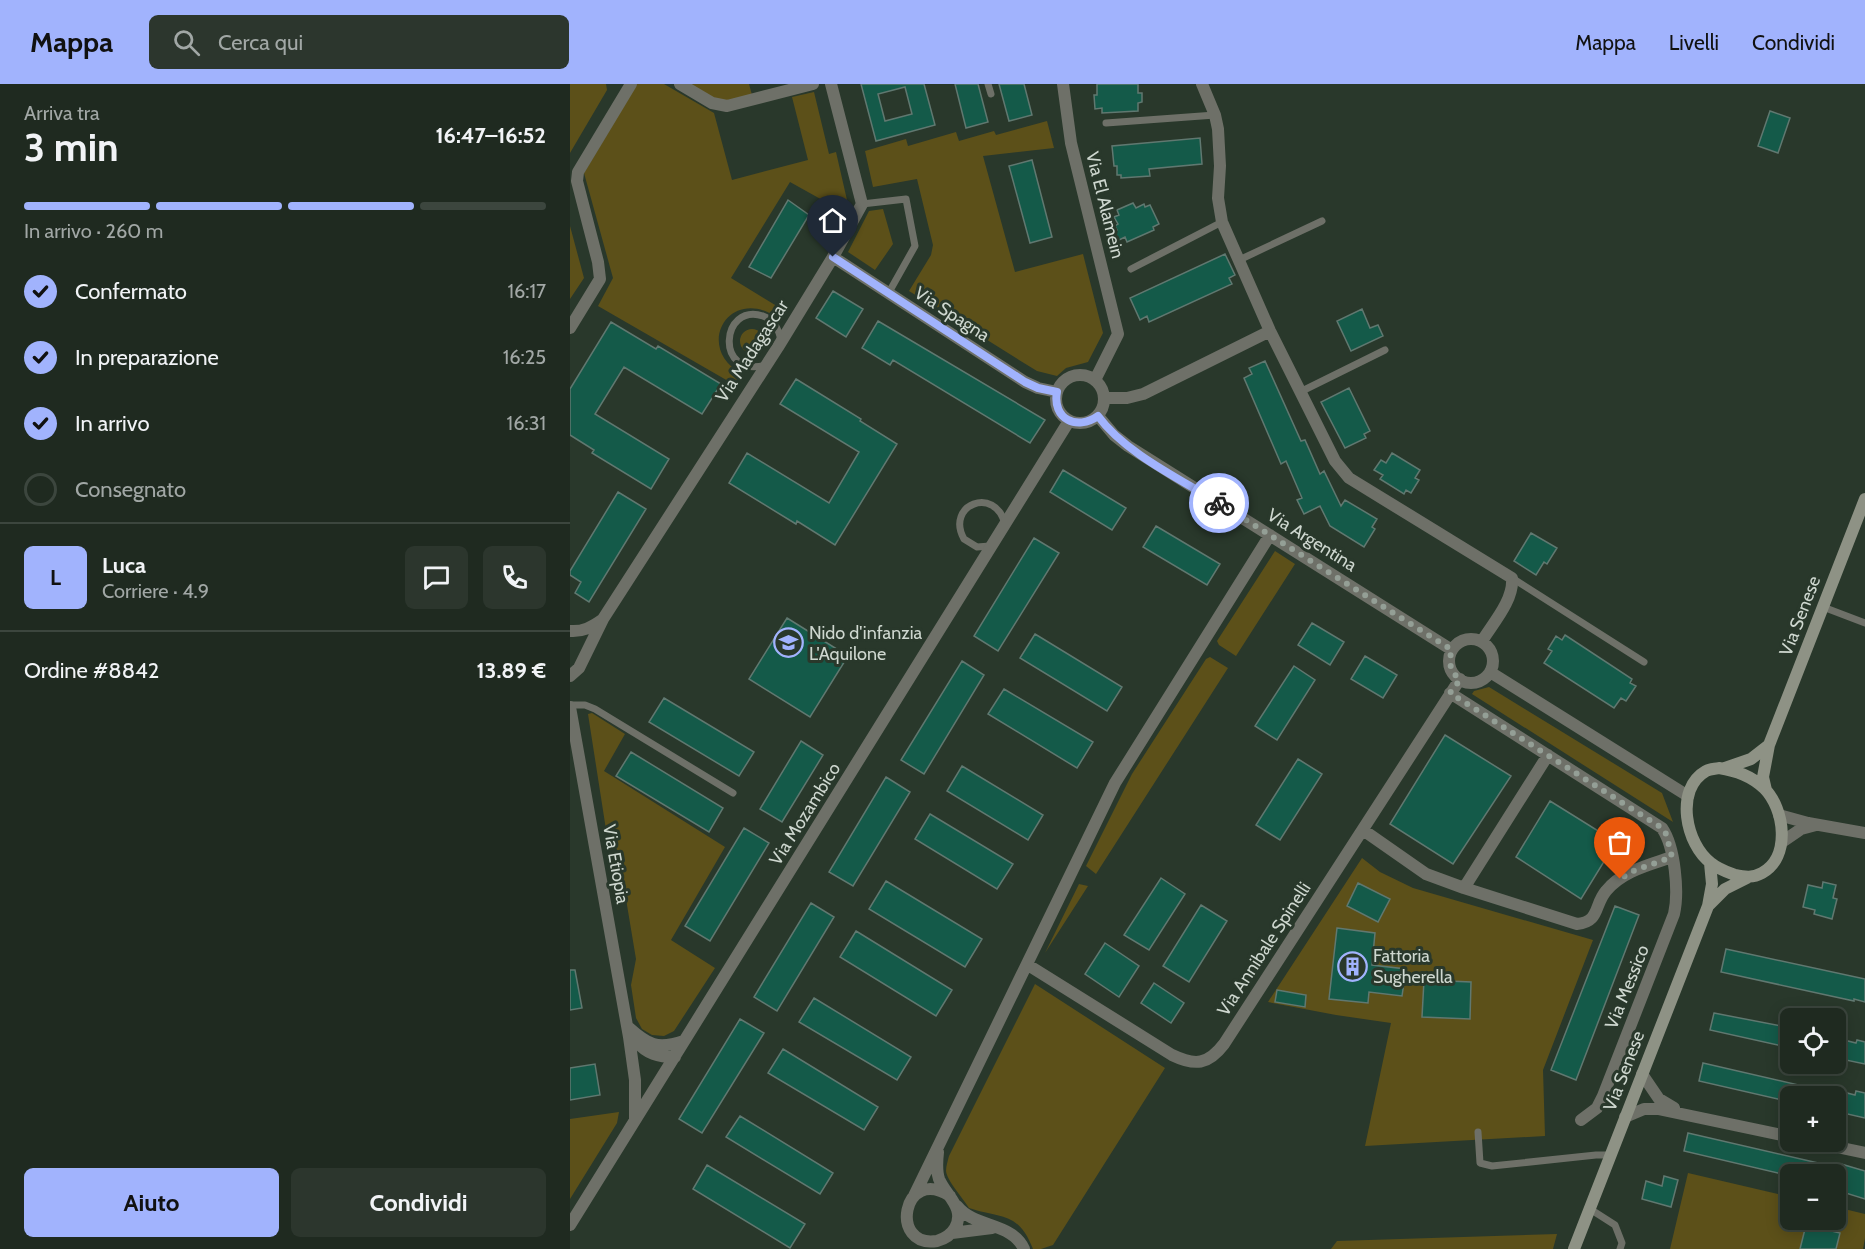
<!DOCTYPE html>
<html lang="it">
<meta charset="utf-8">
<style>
body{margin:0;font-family:Cabin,sans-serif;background:#2c362d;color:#f1f3f6;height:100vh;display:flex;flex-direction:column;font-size:22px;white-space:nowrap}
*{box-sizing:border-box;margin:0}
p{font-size:20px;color:#a1a7a5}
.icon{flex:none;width:33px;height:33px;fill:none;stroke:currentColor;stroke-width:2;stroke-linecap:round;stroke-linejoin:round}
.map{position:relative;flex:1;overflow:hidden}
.drawer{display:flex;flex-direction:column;background:#1f2a20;width:570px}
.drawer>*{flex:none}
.controls{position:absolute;left:1210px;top:924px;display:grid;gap:12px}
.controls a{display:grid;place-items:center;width:66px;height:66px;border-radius:9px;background:#1f2a20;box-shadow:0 3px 15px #0003,0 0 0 2px #3c463e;font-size:30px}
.pin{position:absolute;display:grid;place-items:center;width:51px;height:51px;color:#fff;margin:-62px -26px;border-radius:50% 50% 50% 0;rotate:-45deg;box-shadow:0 0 6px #0007}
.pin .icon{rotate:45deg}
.courier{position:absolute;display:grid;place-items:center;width:60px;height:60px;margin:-30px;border:4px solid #a1b3fd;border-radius:50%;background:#fff;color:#222;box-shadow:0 2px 8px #0007}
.head em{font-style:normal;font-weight:700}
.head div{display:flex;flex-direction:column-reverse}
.head{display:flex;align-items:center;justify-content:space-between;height:102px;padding:0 24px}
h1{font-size:39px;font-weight:700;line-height:45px}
.bar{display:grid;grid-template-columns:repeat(4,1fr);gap:9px 6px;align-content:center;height:72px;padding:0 24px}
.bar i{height:8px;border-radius:4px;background:#3c463e}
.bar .current{background:#a1b3fd}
.bar p{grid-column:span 4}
.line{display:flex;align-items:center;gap:15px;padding:0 24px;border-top:2px solid #3c463e}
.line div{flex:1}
.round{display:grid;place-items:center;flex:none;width:63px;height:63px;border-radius:9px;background:#2c362d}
ol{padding:0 24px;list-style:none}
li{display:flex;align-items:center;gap:18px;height:66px}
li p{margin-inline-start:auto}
li .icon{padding:6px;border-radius:50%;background:#a1b3fd;color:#111;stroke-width:4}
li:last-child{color:#a1a7a5}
li i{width:33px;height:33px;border:3px solid #3c463e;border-radius:50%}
.action{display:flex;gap:12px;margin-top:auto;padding:12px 24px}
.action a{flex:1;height:69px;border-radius:9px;background:#a1b3fd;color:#111;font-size:24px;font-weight:700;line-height:69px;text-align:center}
.action a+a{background:#2c362d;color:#f1f3f6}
header{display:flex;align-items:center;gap:36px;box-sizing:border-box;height:84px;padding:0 30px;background:#a1b3fd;color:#111}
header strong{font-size:28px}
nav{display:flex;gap:33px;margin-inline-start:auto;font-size:21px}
.search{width:420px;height:54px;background:#2c362d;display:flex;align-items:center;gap:15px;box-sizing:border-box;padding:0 21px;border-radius:9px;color:#a1a7a5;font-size:22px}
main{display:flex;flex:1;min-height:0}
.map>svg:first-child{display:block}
.green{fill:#5c5019}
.building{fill:#145a49;stroke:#607870;stroke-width:1.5;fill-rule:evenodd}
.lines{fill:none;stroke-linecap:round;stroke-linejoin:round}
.service{stroke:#6e7068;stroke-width:7}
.minor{stroke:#6e7068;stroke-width:12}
.secondary{stroke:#8e9285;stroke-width:12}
.done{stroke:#949f96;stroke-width:6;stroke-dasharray:0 10.8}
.route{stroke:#a1b3fd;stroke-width:8}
.labels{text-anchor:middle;stroke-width:6;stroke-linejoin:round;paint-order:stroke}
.street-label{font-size:18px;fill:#ced7cf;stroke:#29382b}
.poi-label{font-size:18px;fill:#ced7cf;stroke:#29382b;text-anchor:start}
</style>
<header>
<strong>Mappa</strong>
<div class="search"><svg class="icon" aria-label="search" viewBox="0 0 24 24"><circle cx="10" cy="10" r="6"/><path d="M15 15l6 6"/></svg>Cerca qui</div>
<nav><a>Mappa</a><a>Livelli</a><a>Condividi</a></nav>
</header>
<main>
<section class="drawer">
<div class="head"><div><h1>3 min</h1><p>Arriva tra</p></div><em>16:47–16:52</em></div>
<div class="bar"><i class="current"></i><i class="current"></i><i class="current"></i><i></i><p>In arrivo · 260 m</p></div>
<ol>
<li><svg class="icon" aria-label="check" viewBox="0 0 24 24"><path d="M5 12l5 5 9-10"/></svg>Confermato<p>16:17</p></li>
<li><svg class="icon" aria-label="check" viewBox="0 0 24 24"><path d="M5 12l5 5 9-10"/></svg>In preparazione<p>16:25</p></li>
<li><svg class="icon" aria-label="check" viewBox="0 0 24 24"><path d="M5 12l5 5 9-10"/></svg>In arrivo<p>16:31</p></li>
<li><i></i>Consegnato</li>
</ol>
<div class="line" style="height:108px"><b class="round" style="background:#a1b3fd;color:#111">L</b><div><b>Luca</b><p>Corriere · 4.9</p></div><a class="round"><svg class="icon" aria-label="chat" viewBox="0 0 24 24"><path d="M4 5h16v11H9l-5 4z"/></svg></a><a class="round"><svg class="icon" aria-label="phone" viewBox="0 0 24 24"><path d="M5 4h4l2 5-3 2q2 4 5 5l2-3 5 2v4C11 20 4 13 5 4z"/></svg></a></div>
<div class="line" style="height:78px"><div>Ordine #8842</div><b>13.89 €</b></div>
<div class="action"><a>Aiuto</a><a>Condividi</a></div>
</section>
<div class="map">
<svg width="1295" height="1165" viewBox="0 0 1295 1165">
<rect width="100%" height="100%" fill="#29382b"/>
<path class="green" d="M0 0H36L37 6 0 69Z
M67 0H94L144 29 162 96 238 76 222 13 244 8 259 70 266 68 277 116 272 127 220 98 161 194 210 224 205 232C158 203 124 264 172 290L165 301 28 222 43 194 14 89Z
M119 0H179L182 11 151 19Z
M477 37 484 64 413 72 445 188 513 170 533 249 518 278 496 284 487 292 467 287 449 276 339 207 361 171 363 161 347 95 303 103 295 67 336 55 338 62 386 48 389 57 424 47 426 51Z
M313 125 323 160 305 186 278 168 299 127Z
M0 142 14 194 0 215Z
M170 257a12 12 0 1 1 24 0a12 12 0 1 1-24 0Z
M705 467 725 480 666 572 649 561 647 557Z
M640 573 658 584 526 790 516 782 562 690 636 575Z
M919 603 1092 709 1103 738 902 610 904 607Z
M22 629 55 650 34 687 155 763 101 856 145 884 104 947 94 952 82 951 72 945 66 934 61 901 66 875 48 767 37 752 18 630Z
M792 774 810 788 843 804 1023 856 973 986 975 1052 795 1062 821 939 766 931 698 918Z
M509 800 518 802 475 869Z
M465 900 595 984 483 1161 471 1165H463C448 1127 432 1135 399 1124 393 1114 377 1097 376 1087 376 1082 378 1076 379 1072Z
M49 1028 47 1039 0 1115V1035Z
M1118 1089 1221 1113V1136H1266V1123L1295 1130V1154L1293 1165H1100Z
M987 1150 983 1165H761L767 1157Z"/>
<path class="building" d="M291 0H354L365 41 306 57ZM335 3 342 30 315 37 308 10Z
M385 0H408L418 38 396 44Z
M429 0H454L462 31 439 37Z
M527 0H568V9H572V18L568 19V27L532 29V24L525 25 524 11H527Z
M1200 27 1220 34 1208 69 1188 62Z
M630 54 632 80 579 85 580 92 551 94V91H547V82H544L542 62Z
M462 76 482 153 460 159 439 82Z
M218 116 239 131 201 194 179 183Z
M563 119 566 124 574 120 575 123 580 121 589 140 583 143 584 146 557 158 555 153 549 156 544 147 547 146 545 142 548 140 544 133 549 131 547 126Z
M655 170 665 191 659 194 662 200 579 238 577 232 570 236 560 214Z
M263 207 293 225 276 253 246 234Z
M792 225 800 244 808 241 813 252 781 267 767 237Z
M308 237 475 336 460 359 323 276 320 281 292 264Z
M41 238 86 265 88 262 151 300 132 330 54 283 25 330 99 375 81 405 22 369 24 366 0 351V305Z
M695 277 731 357 735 356 750 390 754 387 771 422 775 416 807 435 802 443 805 445 794 463 760 442 750 422 734 430 727 416 732 414 716 377 711 380 674 294 682 290 679 284Z
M226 295 291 335 290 337 327 360 265 461 227 437 226 440 159 399 177 369 259 419 289 368 210 320Z
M779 304 800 347 794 350 796 354 775 364 751 318Z
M822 369 850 386 845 394 849 396 841 409 836 406 834 410 810 395 813 391 804 386 811 376 816 379Z
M493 386 556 424 542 446 480 408Z
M48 408 76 425 19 518 5 509 11 498 0 491V487Z
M586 442 650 480 637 501 573 463Z
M961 449 987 464 977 480 974 478 966 491 944 477Z
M464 454 489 469 428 567 404 552Z
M217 534 278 572 240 633 179 595Z
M742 539 774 558 760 581 728 561Z
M465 550 552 603 537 627 450 574Z
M995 551 1062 595 1060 599 1066 602 1056 617 1051 614 1044 624 974 579 982 567 978 565 986 552 992 556Z
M795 572 827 591 813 614 781 595Z
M392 577 414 591 354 690 331 676Z
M724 582 745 596 707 656 685 642Z
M434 605 523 658 507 684 418 630Z
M94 614 184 668 169 692 79 638Z
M875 651 941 692 883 780 820 740Z
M231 657 253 671 212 738 190 725Z
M61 668 153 724 139 748 46 692Z
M728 675 752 690 710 756 686 741Z
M392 682 473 731 458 756 377 707Z
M316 693 340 708 283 802 259 788Z
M980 717 1046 758 1011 815 946 773Z
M360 730 443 780 427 805 345 755Z
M174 744 199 759 140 857 115 842Z
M591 794 615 810 579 866 554 851Z
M316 797 412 855 395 883 299 825Z
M1253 798 1266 801 1263 814 1267 815 1262 835 1244 830 1245 826 1233 823 1238 801 1252 804Z
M788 799 820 815 808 838 777 822Z
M241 819 264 833 207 927 184 913Z
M631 821 657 837 619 898 593 882Z
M1045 822 1069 831 1006 996 981 986Z
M767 844 805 849 802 881 836 885 832 912 799 908 798 919 759 915Z
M286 847 382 906 366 932 270 873Z
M535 859 569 882 549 913 515 890Z
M1156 865 1295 895V918L1284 915V917L1151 888Z
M0 886H5L12 924 0 926Z
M854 896 901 898 900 935 852 933Z
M584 899 614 919 601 939 571 919Z
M707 906 736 911 735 923 705 918Z
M244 914 341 973 327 996 229 938Z
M1144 929 1221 944V964L1140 946Z
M170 935 194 949 132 1049 109 1035Z
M1266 954 1286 959 1287 956 1295 958V980L1266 974Z
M213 965 308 1023 294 1046 198 989Z
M1133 979 1263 1009 1262 1012H1221V1018L1129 997Z
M25 980 30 1011 0 1016V984Z
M1286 1007 1295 1009V1034L1273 1029 1277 1009 1285 1011Z
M170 1032 263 1089 250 1110 156 1053Z
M1118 1049 1270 1084 1271 1080 1295 1087V1115L1266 1106V1090L1221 1092 1114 1067Z
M137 1081 235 1140 220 1164 123 1105Z
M1094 1092 1108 1096 1101 1123 1072 1115 1076 1097 1092 1102Z
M1236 1141 1270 1149 1266 1165H1230Z"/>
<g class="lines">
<path class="service" d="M418 0 421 10
M536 39 645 31
M292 120 336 115 345 162 318 210
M669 176 752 137
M561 185 652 138
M196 281C144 295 151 218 193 232 204 236 209 245 211 257
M730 308 815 266
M420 462 407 463 394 455C375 421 425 401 435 440
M942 494 1074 578
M1253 523 1295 539
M0 621H15L25 625 163 709
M908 1048 910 1079 922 1082 1026 1071H1040
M1020 1125 1045 1141 1052 1159 1050 1165"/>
<path class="minor" d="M110 0 142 19 157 22 243 0
M493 0 501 59 548 250 525 296
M632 0 645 31 648 45 650 82 648 114 652 138 700 247 765 377 779 394 942 494C944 516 923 539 912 557
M263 173 455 298 468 304 487 308
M0 244 30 195 28 178 7 97 8 88 61 0
M486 315a24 24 0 1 1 48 0a24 24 0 1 1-48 0Z
M535 314H557L573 310 700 247
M528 332 544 351 558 362 882 566
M0 547C13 548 22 543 32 536
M879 577a22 22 0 1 1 44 0a22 22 0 1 1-44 0Z
M920 588 1118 712
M0 592 9 584 33 535 208 263 263 173 292 120 261 0
M880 609 1092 744C1105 763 1109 808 1104 830L1033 1012 1027 1024 1011 1036
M0 623 59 953 65 996V1035
M1209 731 1238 739 1295 749
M793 746 856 790 894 804 1007 840C1030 838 1024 821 1036 807 1052 787 1079 781 1102 773
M1212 758 1231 745 1246 741
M894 804 978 671
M458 881 602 971C625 982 638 981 654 960L890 595
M58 943C78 961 87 966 114 957
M66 957C77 970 88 973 105 973
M1072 990 1089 1015 1104 1024
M1055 1033 1074 1025H1088L1221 1053
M1243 1058 1295 1069
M368 1068C367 1077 366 1086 369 1095 376 1112 396 1124 385 1144 381 1151 374 1155 367 1157 319 1165 332 1081 380 1112
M344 1112 545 699 700 451
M387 1122C404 1144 442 1138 454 1165
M0 1141 499 337
M382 1149 422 1144"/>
<path class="secondary" d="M1149 684C1167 687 1181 692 1194 704 1215 725 1221 773 1192 789 1183 794 1175 793 1165 791 1157 788 1148 785 1141 779 1116 761 1104 705 1136 687 1140 685 1145 685 1149 684Z
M1155 684 1181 675 1199 661
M1196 706 1193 693 1199 661 1295 415
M1139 821 1155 805 1177 794
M1004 1165 1138 822 1142 800 1140 779"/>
</g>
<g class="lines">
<path class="done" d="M649 419 882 566C878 578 880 587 890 596L880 609 1092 744 1096 750 1102 773 1063 787 1050 795"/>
<path class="route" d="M263 173 455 298 468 304 487 308C482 335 507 347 528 332 555 369 610 395 649 419"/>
</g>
<defs>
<symbol id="school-ring" viewBox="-11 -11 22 22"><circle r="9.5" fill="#29382b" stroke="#a1b3fd" stroke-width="1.5"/><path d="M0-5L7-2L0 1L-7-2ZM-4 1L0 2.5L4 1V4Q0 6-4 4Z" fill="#a1b3fd"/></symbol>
<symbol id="building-ring" viewBox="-11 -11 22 22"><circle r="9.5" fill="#29382b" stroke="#a1b3fd" stroke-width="1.5"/><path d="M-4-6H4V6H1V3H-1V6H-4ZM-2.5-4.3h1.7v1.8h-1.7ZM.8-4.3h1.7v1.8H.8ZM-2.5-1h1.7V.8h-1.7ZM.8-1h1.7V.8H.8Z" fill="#a1b3fd"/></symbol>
</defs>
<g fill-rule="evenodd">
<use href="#school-ring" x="202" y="542" width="33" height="33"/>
<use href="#building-ring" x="766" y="866" width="33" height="33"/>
</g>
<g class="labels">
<g class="street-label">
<text transform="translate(535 121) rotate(76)" y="6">Via El Alamein</text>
<text transform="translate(382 230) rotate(33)" y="6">Via Spagna</text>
<text transform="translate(182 267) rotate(-57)" y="6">Via Madagascar</text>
<text transform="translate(742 456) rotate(32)" y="6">Via Argentina</text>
<text transform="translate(1230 532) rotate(-69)" y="6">Via Senese</text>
<text transform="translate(235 730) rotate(-58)" y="6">Via Mozambico</text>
<text transform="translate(46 780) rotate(80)" y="6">Via Etiopia</text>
<text transform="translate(694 865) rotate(-57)" y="6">Via Annibale Spinelli</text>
<text transform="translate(1057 903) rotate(-68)" y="6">Via Messico</text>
<text transform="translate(1054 987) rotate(-69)" y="6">Via Senese</text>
</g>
<g class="poi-label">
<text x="239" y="555">Nido d'infanzia<tspan x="239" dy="21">L'Aquilone</tspan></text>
<text x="803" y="878">Fattoria<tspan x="803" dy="21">Sugherella</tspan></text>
</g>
</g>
</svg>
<div class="controls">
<a><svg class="icon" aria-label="locate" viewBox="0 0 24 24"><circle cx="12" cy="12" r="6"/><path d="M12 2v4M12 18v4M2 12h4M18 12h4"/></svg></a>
<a>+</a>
<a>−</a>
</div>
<div class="pin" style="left:1050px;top:795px;background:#ea580c"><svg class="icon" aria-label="bag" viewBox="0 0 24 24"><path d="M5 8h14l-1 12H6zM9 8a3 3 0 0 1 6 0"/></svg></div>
<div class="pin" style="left:263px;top:173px;background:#1f2937"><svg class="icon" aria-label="home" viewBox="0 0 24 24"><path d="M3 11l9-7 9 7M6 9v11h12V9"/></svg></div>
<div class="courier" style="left:649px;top:419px"><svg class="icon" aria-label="bike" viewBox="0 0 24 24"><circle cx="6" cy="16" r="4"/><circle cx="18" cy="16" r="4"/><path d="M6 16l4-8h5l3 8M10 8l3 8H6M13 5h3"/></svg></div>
</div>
</main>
